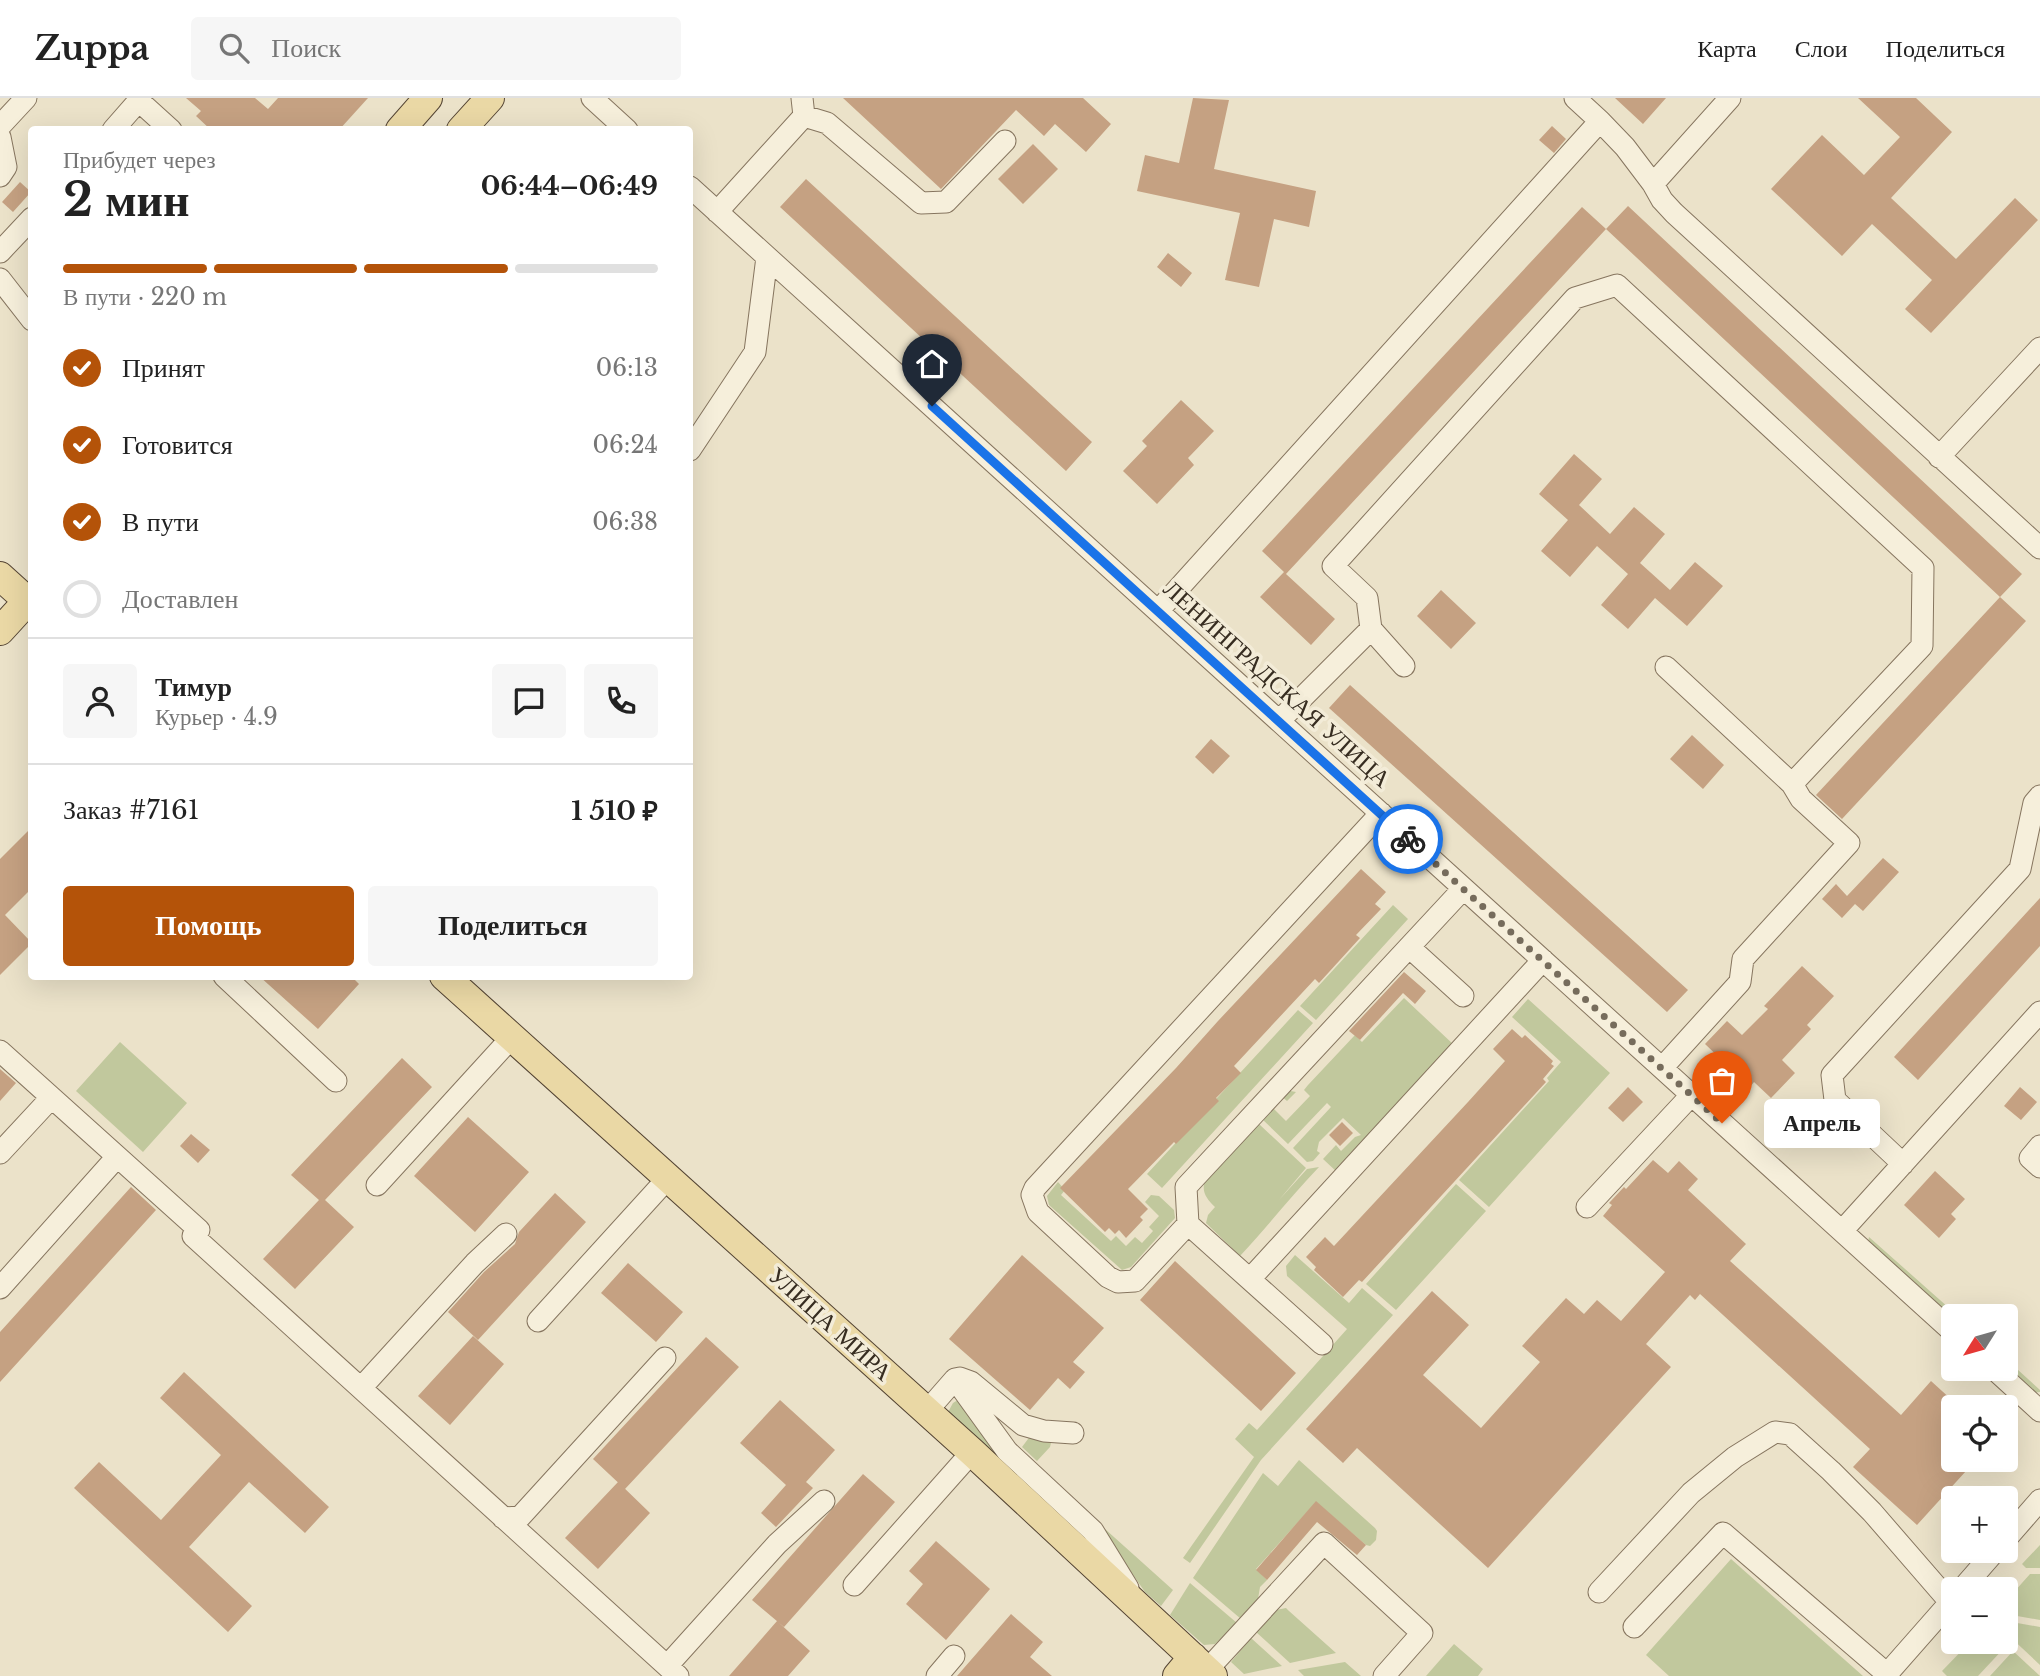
<!DOCTYPE html>
<html lang="ru">
<meta charset="utf-8">
<style>
body{margin:0;font-family:"Libre Baskerville",serif;background:#f6f6f6;color:#222;height:100vh;display:flex;flex-direction:column;font-size:26px;white-space:nowrap}
*{box-sizing:border-box;margin:0}
p{font-size:23px;color:#767676}
.icon{flex:none;width:38px;height:38px;fill:none;stroke:currentColor;stroke-width:2;stroke-linecap:round;stroke-linejoin:round}
.map{position:relative;flex:1;overflow:hidden}
.side{position:absolute;left:28px;top:28px;width:665px;height:854px;display:flex;flex-direction:column;background:#fff;border-radius:7px;box-shadow:0 7px 28px #0002}
.side>*{flex:none}
.needle{width:46px;rotate:233deg}
.buttons{position:absolute;left:1941px;top:1206px;display:grid;gap:14px}
.buttons a{display:grid;place-items:center;width:77px;height:77px;border-radius:7px;background:#fff;box-shadow:0 7px 28px #0002;font-size:35px}
.pin{position:absolute;display:grid;place-items:center;width:60px;height:60px;color:#fff;margin:-72px -30px;border-radius:50% 50% 50% 0;rotate:-45deg;box-shadow:0 0 7px #0007}
.pin .icon{rotate:45deg}
.courier{position:absolute;display:grid;place-items:center;width:70px;height:70px;margin:-35px;border:5px solid #1a73e8;border-radius:50%;background:#fff;color:#222;box-shadow:0 2px 9px #0007}
.bubble{position:absolute;height:49px;border-radius:7px;background:#fff;box-shadow:0 7px 28px #0002;font-size:23px;font-weight:800;line-height:49px;text-align:center}
.headline em{font-style:normal;font-weight:800}
.headline div{display:flex;flex-direction:column-reverse}
.headline{display:flex;align-items:center;justify-content:space-between;height:119px;padding:0 35px}
h1{font-size:46px;font-weight:800;line-height:52px}
.bar{display:grid;grid-template-columns:repeat(4,1fr);gap:10px 7px;align-content:center;height:84px;padding:0 35px}
.bar i{height:9px;border-radius:5px;background:#e0e0e0}
.bar .active{background:#b45309}
.bar p{grid-column:span 4}
.line{display:flex;align-items:center;gap:18px;padding:0 35px;border-top:2px solid #e0e0e0}
.line div{flex:1}
.round{display:grid;place-items:center;flex:none;width:74px;height:74px;border-radius:7px;background:#f6f6f6}
ol{padding:0 35px;list-style:none}
li{display:flex;align-items:center;gap:21px;height:77px}
li p{margin-inline-start:auto}
li .icon{padding:7px;border-radius:50%;background:#b45309;color:#fff;stroke-width:4}
li:last-child{color:#767676}
li i{width:38px;height:38px;border:4px solid #e0e0e0;border-radius:50%}
.action{display:flex;gap:14px;margin-top:auto;padding:14px 35px}
.action a{flex:1;height:80px;border-radius:7px;background:#b45309;color:#fff;font-size:28px;font-weight:800;line-height:80px;text-align:center}
.action a+a{background:#f6f6f6;color:#222}
header{display:flex;align-items:center;gap:42px;box-sizing:border-box;height:98px;padding:0 35px;background:#fff;border-bottom:2px solid #e0e0e0}
header strong{font-size:33px}
nav{display:flex;gap:38px;margin-inline-start:auto;font-size:24px}
.search{width:490px;height:63px;background:#f6f6f6;display:flex;align-items:center;gap:18px;box-sizing:border-box;padding:0 24px;border-radius:7px;color:#767676;font-size:26px}
.map>svg:first-child{display:block}
.green{fill:#c1c89d}
.building{fill:#c5a182}
.lines{fill:none;stroke-linecap:round;stroke-linejoin:round}
.minor-casing{stroke:#86755f;stroke-width:23}
.major-casing{stroke:#544433;stroke-width:30}
.minor{stroke:#f6efdb;stroke-width:21}
.major{stroke:#ead8a5;stroke-width:28}
.done{stroke:#766c5c;stroke-width:7;stroke-dasharray:0 12.6}
.route{stroke:#1a73e8;stroke-width:9}
.labels{text-anchor:middle;stroke-width:7;stroke-linejoin:round;paint-order:stroke}
.street-label{font-size:24px;fill:#372d21;stroke:#f3ecd8}
</style>
<header>
<strong>Zuppa</strong>
<div class="search"><svg class="icon" aria-label="search" viewBox="0 0 24 24"><circle cx="10" cy="10" r="6"/><path d="M15 15l6 6"/></svg>Поиск</div>
<nav><a>Карта</a><a>Слои</a><a>Поделиться</a></nav>
</header>
<div class="map">
<svg width="2040" height="1578" viewBox="0 0 2040 1578">
<rect width="100%" height="100%" fill="#ebe2c9"/>
<path class="green" d="M1393 807 1408 821 1316 922 1300 908Z
M1404 900 1454 947 1338 1075 1323 1061 1336 1047 1341 1053 1355 1039 1361 1037 1343 1020 1319 1044 1317 1053 1320 1055 1313 1063 1307 1064 1293 1050 1331 1009 1327 1005 1288 1046 1262 1021 1268 1004 1285 992 1296 994 1287 1003 1281 998 1271 1008 1286 1023 1310 998 1304 992 1308 987 1355 937 1362 944Z
M1528 901 1610 975 1489 1109 1459 1082 1549 983 1547 980 1561 964 1512 919Z
M1298 912 1313 925 1162 1090 1147 1076Z
M120 944 187 1005 143 1054 76 993Z
M1259 1026 1306 1070 1279 1102 1307 1071 1319 1069C1291 1098 1268 1128 1240 1158L1206 1125 1208 1117 1215 1109C1207 1101 1201 1094 1205 1083Z
M1058 1084 1065 1092 1061 1097 1111 1143 1116 1138 1126 1148 1135 1139 1142 1145 1153 1133 1149 1129 1159 1118 1145 1104 1151 1097 1159 1098 1174 1112 1175 1120 1131 1169 1122 1172 1049 1107 1047 1098Z
M1456 1086 1486 1113 1396 1212 1366 1186Z
M1869 1139 1958 1218H1953V1230L1868 1144Z
M1295 1157 1349 1205 1362 1190 1393 1217 1261 1362 1190 1465 1183 1460 1254 1359 1235 1341 1249 1325 1257 1332 1347 1231 1287 1178 1286 1168Z
M2006 1261 2040 1292V1294L2033 1295 2006 1270Z
M961 1300 1083 1430 1091 1446 947 1316 953 1305Z
M1031 1337 1052 1341 1050 1349 1037 1363 1022 1349Z
M1299 1362 1375 1430 1377 1433 1376 1442 1370 1448 1366 1447 1316 1404 1256 1471 1267 1482 1260 1489 1258 1501 1241 1521 1193 1480 1263 1375 1278 1388Z
M1095 1422 1173 1492 1161 1508 1145 1494Z
M2040 1447V1470H2026L2022 1466Z
M1731 1461 1863 1578H1669L1646 1557Z
M2030 1476H2040V1522L2006 1516V1503Z
M1190 1485 1237 1525 1215 1546 1204 1547 1170 1517Z
M1286 1510 1289 1513 1336 1555 1290 1565 1256 1534 1276 1512Z
M2006 1523 2040 1529V1567L2006 1535Z
M1251 1540 1282 1568 1244 1576 1231 1564Z
M1970 1544H2001L2006 1548 1978 1578H1947L1942 1573Z
M1454 1546 1483 1571 1478 1578H1426Z
M2013 1553 2040 1578H1990Z
M1345 1564 1361 1578H1304L1298 1572Z"/>
<path class="building" d="M186 0H255L268 11 278 0H368L339 32H211L196 18 201 13Z
M843 0H1083L1111 26 1086 54 1055 26 1044 38 1016 12 941 91Z
M1193 0 1229 2 1214 71 1316 93 1309 129 1274 121 1259 189 1225 182 1240 115 1137 93 1145 57 1179 65Z
M1615 0H1666L1643 26Z
M1858 0H1916L1952 34 1891 100 1956 161 2015 100 2038 122 1931 235 1905 211 1932 182 1872 126 1842 158 1771 91 1822 37 1864 77 1900 39Z
M1552 28 1566 41 1554 55 1539 42Z
M1033 46 1058 71 1023 106 998 81Z
M806 81 1092 344 1066 373 780 109Z
M20 84 31 94 13 114 2 104Z
M1628 108 2022 476 2000 499 1606 131Z
M1582 109 1606 131 1286 476 1335 521 1311 547 1260 499 1284 474 1262 453Z
M1168 155 1192 175 1181 189 1157 169Z
M1181 302 1214 333 1188 360 1194 367 1157 406 1123 373 1147 348 1142 343Z
M1574 356 1602 381 1579 407 1610 436 1634 409 1665 436 1640 465 1670 492 1695 464 1723 488 1687 528 1655 500 1628 531 1601 507 1628 476 1597 448 1570 479 1541 453 1568 422 1539 396Z
M1441 492 1476 525 1451 551 1417 518Z
M2000 499 2026 523 1842 721 1816 697Z
M1350 587 1688 892 1667 914 1329 610Z
M1692 637 1724 667 1703 691 1670 661Z
M1211 641 1230 658 1213 676 1195 659Z
M32 729V790L5 817 32 845 0 877V761Z
M1883 760 1899 774 1863 813 1855 806 1842 820 1822 801 1836 786 1847 798Z
M1361 771 1386 794 1375 806 1381 811 1356 837 1360 840 1319 885 1315 881 1234 968 1241 975 1216 1000 1219 1003 1176 1046 1174 1044 1128 1091 1148 1111 1140 1119 1143 1122 1126 1140 1119 1132 1115 1136 1109 1130 1105 1134 1060 1090 1176 970 1218 923Z
M2040 800V848L1918 982 1894 959Z
M1802 868 1834 898 1807 927 1811 931 1782 962 1795 975 1771 1000 1754 984 1750 989 1705 946 1727 923 1742 937 1768 911 1764 908Z
M1404 874 1426 893 1415 906 1403 895 1360 942 1349 933Z
M259 878H351L359 886 318 931Z
M1512 931 1522 940 1525 937 1553 963 1551 966 1554 968 1543 981 1546 984 1362 1184 1359 1182 1343 1199 1314 1172 1316 1169 1306 1159 1325 1139 1334 1148 1468 1004 1505 963 1493 951Z
M402 960 432 989 325 1102 354 1129 295 1191 263 1161 319 1102 291 1077Z
M0 971 16 985 0 1003Z
M1628 989 1643 1004 1623 1024 1608 1010Z
M2020 989 2037 1004 2021 1022 2004 1008Z
M468 1019 529 1074 475 1134 414 1078Z
M1342 1024 1353 1035 1340 1048 1329 1037Z
M191 1036 210 1052 198 1065 180 1048Z
M1653 1062 1668 1075 1679 1063 1698 1081 1688 1092 1746 1146 1730 1163 1901 1317 1931 1283 1953 1303V1362H1976L1917 1427 1853 1369 1870 1351 1700 1196 1695 1202 1690 1197 1646 1246 1671 1269 1488 1470 1357 1350 1343 1365 1306 1331 1432 1193 1469 1227 1423 1277 1481 1330 1540 1264 1522 1248 1566 1200 1584 1216 1597 1202 1621 1223 1665 1174 1603 1118 1612 1107 1609 1105 1624 1089 1626 1091Z
M1935 1073 1965 1101 1951 1116 1956 1121 1939 1140 1904 1107Z
M131 1089 156 1112 0 1284V1234Z
M555 1095 586 1124 478 1242 448 1214 484 1174 515 1146 519 1134Z
M1022 1157 1104 1230 1073 1264 1085 1274 1070 1291 1058 1280 1030 1312 949 1241Z
M1175 1163 1296 1275 1261 1313 1140 1202Z
M628 1165 683 1214 656 1244 601 1195Z
M473 1238 504 1266 450 1327 418 1298Z
M706 1239 739 1269 625 1391 593 1361Z
M184 1274 329 1409 305 1435 249 1384 189 1449 252 1508 228 1534 74 1390 99 1364 161 1422 221 1357 160 1300Z
M780 1302 835 1352 806 1384 813 1390 776 1429 761 1415 786 1387 740 1345Z
M863 1376 895 1404 784 1529 752 1502Z
M618 1384 650 1415 598 1471 565 1440Z
M1316 1403 1366 1447 1357 1457 1317 1424 1267 1482 1256 1472Z
M936 1443 990 1491 946 1542 906 1506 923 1486 909 1473Z
M1011 1516 1043 1544 1030 1559 1052 1578H957Z
M777 1523 810 1553 788 1578H729Z"/>
<g class="lines">
<defs>
<path id="minor" d="M592 0 627 32
M1575 0 1600 23
M139 3 171 32
M804 18 827 25 921 105 946 104 1005 43
M0 28 26 0
M113 32 141 0
M0 39 6 69 0 78
M1653 86 1662 102 1674 115 2040 450
M690 89 1953 1234
M717 114 804 18 802 0
M0 154 32 120
M0 181 32 222
M690 352 755 254 767 159
M1939 359 2040 250
M1158 513 1600 23 1625 49 1653 86 1730 0
M1371 531 1404 568
M1666 569 1792 686
M1279 623 1371 531 1367 500 1333 468 1575 200 1617 187 1923 470 1922 548 1792 686 1801 701 1849 745 1743 861 1740 884 1662 970
M1381 715 1035 1090 1032 1097 1038 1114 1108 1179 1118 1184 1135 1183 1188 1126 1186 1089 1463 791
M1409 849 1463 898
M224 878 336 983
M0 953 199 1132
M2040 1048 2030 1060 2040 1069
M0 1055 51 1000
M1903 1066 1835 1002 1832 977 2020 771 2034 705 2040 698
M377 1087 512 939
M1587 1109 1684 1005
M1188 1126 1322 1246
M1842 1133 2040 914
M193 1138 678 1578
M1250 1181 1543 862
M0 1190 116 1060
M538 1223 668 1080
M1993 1270 2040 1313
M955 1281 1007 1353 1093 1433 1128 1490
M361 1290 475 1165 506 1136
M927 1313 955 1281 960 1280 971 1284 1023 1327 1044 1333 1073 1335
M503 1420 520 1419 665 1260
M2006 1441 2040 1402
M854 1487 972 1354
M1962 1491 1996 1452
M1599 1494 1691 1395 1735 1359 1775 1334 1790 1336 1831 1373 1872 1414 1950 1504
M1634 1529 1723 1435 1887 1576 1953 1501
M667 1568 777 1446 824 1403
M1207 1572 1324 1445 1422 1535 1384 1578
M937 1578 954 1558"/>
<path id="major" d="M400 32 428 0
M461 32 490 0
M0 478 32 507
M0 533 32 498
M444 878 972 1354 1213 1578
M1177 1578 1193 1559"/>
</defs>
<use href="#minor" class="minor-casing"/>
<use href="#major" class="major-casing"/>
<use href="#minor" class="minor"/>
<use href="#major" class="major"/>
</g>
<g class="lines">
<path class="done" d="M1408 741 1722 1025"/>
<path class="route" d="M932 308 1408 741"/>
</g>
<g class="labels">
<g class="street-label">
<text transform="translate(1277 586) rotate(42)" y="8">ЛЕНИНГРАДСКАЯ УЛИЦА</text>
<text transform="translate(830 1226) rotate(42)" y="8">УЛИЦА МИРА</text>
</g>
</g>
</svg>
<div class="buttons">
<a><svg class="needle" viewBox="-14 -14 28 28"><path d="M0-13l5 13h-10z" fill="#e53935"/><path d="M0 13l5-13h-10z" fill="#767676"/></svg></a>
<a><svg class="icon" aria-label="locate" viewBox="0 0 24 24"><circle cx="12" cy="12" r="6"/><path d="M12 2v4M12 18v4M2 12h4M18 12h4"/></svg></a>
<a>+</a>
<a>−</a>
</div>
<div class="pin" style="left:1722px;top:1025px;background:#ea580c"><svg class="icon" aria-label="bag" viewBox="0 0 24 24"><path d="M5 8h14l-1 12H6zM9 8a3 3 0 0 1 6 0"/></svg></div>
<div class="pin" style="left:932px;top:308px;background:#1f2937"><svg class="icon" aria-label="home" viewBox="0 0 24 24"><path d="M3 11l9-7 9 7M6 9v11h12V9"/></svg></div>
<div class="courier" style="left:1408px;top:741px"><svg class="icon" aria-label="bike" viewBox="0 0 24 24"><circle cx="6" cy="16" r="4"/><circle cx="18" cy="16" r="4"/><path d="M6 16l4-8h5l3 8M10 8l3 8H6M13 5h3"/></svg></div>
<div class="bubble" style="left:1764px;top:1001px;width:116px">Апрель</div>
<section class="side">
<div class="headline"><div><h1>2 мин</h1><p>Прибудет через</p></div><em>06:44–06:49</em></div>
<div class="bar"><i class="active"></i><i class="active"></i><i class="active"></i><i></i><p>В пути · 220 m</p></div>
<ol>
<li><svg class="icon" aria-label="check" viewBox="0 0 24 24"><path d="M5 12l5 5 9-10"/></svg>Принят<p>06:13</p></li>
<li><svg class="icon" aria-label="check" viewBox="0 0 24 24"><path d="M5 12l5 5 9-10"/></svg>Готовится<p>06:24</p></li>
<li><svg class="icon" aria-label="check" viewBox="0 0 24 24"><path d="M5 12l5 5 9-10"/></svg>В пути<p>06:38</p></li>
<li><i></i>Доставлен</li>
</ol>
<div class="line" style="height:126px"><a class="round"><svg class="icon" aria-label="person" viewBox="0 0 24 24"><circle cx="12" cy="8" r="4"/><path d="M4 21q1-7 8-7t8 7"/></svg></a><div><b>Тимур</b><p>Курьер · 4.9</p></div><a class="round"><svg class="icon" aria-label="chat" viewBox="0 0 24 24"><path d="M4 5h16v11H9l-5 4z"/></svg></a><a class="round"><svg class="icon" aria-label="phone" viewBox="0 0 24 24"><path d="M5 4h4l2 5-3 2q2 4 5 5l2-3 5 2v4C11 20 4 13 5 4z"/></svg></a></div>
<div class="line" style="height:91px"><div>Заказ #7161</div><b>1 510 ₽</b></div>
<div class="action"><a>Помощь</a><a>Поделиться</a></div>
</section>
</div>
